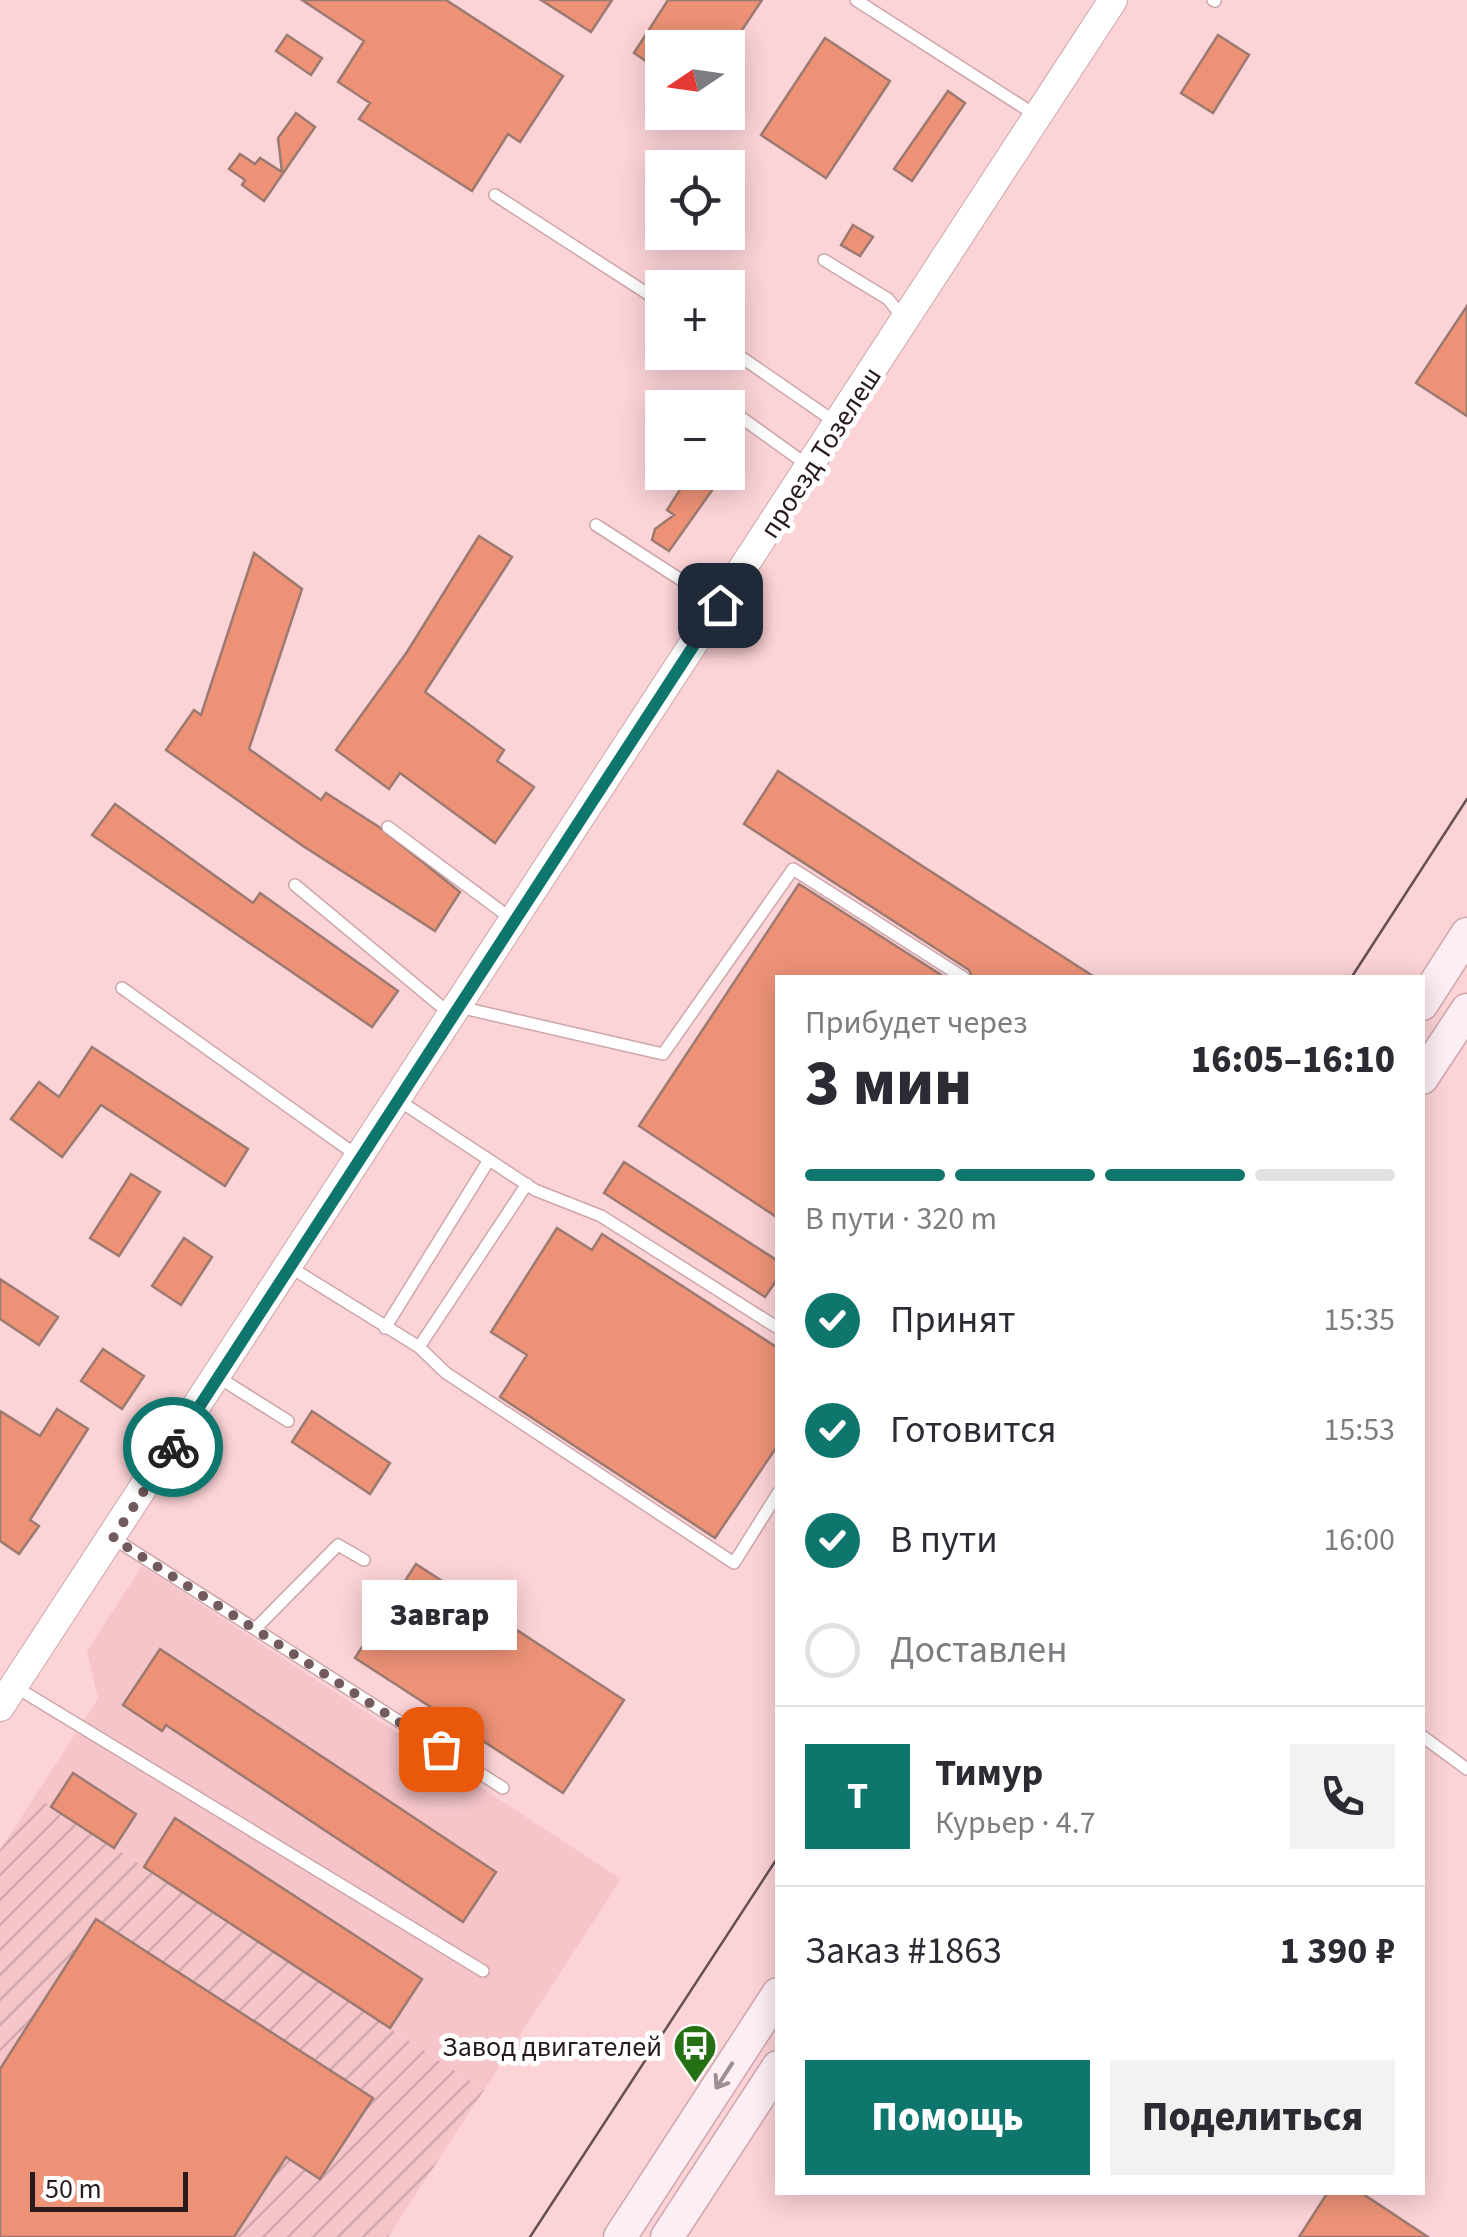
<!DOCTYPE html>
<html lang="ru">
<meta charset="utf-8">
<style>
body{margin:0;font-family:"Source Sans 3",sans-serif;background:#f2f2f3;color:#2b2b33;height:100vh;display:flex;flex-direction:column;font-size:38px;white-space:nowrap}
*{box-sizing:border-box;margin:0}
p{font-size:32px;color:#7c7c81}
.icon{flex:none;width:55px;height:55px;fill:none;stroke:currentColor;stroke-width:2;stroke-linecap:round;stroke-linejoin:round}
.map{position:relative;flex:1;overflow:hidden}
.details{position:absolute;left:775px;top:975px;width:650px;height:1220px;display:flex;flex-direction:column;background:#fff;border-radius:0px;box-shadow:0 5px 25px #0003}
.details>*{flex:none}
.needle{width:65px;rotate:257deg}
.tools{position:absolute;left:645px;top:30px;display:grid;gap:20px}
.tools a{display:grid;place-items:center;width:100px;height:100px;border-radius:0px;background:#fff;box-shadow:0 5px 25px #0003;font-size:50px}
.scale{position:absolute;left:30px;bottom:25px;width:158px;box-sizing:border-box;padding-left:10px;border:5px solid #291a1c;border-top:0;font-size:28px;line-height:35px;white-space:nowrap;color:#291a1c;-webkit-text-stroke:8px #fff;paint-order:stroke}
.pin{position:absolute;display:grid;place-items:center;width:85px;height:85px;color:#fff;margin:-42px;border-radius:20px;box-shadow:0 5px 15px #0006}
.courier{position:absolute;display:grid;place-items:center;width:100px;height:100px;margin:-50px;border:8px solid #0f766e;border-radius:50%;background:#fff;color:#222;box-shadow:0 2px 12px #0007}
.bubble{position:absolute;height:70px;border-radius:0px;background:#fff;box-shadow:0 5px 25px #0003;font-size:32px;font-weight:800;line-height:70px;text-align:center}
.overview em{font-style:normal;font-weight:800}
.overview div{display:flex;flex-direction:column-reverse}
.overview{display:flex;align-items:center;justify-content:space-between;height:170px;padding:0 30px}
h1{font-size:65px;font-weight:800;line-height:75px}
.bar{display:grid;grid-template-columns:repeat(4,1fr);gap:15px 10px;align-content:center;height:120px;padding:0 30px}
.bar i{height:12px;border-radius:8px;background:#e1e1e2}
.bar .active{background:#0f766e}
.bar p{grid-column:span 4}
.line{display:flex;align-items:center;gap:25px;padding:0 30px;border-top:2px solid #e1e1e2}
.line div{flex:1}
.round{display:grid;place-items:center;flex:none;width:105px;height:105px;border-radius:0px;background:#f2f2f3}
ol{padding:0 30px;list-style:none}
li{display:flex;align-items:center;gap:30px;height:110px}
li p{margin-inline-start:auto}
li .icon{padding:10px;border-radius:50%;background:#0f766e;color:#fff;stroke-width:4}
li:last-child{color:#7c7c81}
li i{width:55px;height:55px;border:5px solid #e1e1e2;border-radius:50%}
.primary-button{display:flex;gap:20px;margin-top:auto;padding:20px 30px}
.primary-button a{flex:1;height:115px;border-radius:0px;background:#0f766e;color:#fff;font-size:40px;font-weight:800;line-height:115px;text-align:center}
.primary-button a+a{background:#f2f2f3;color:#2b2b33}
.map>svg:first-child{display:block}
.built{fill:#f5c5ca}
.industrial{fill:url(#industrial-furrows)}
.building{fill:#ed9277;stroke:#9c7a70;stroke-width:2.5}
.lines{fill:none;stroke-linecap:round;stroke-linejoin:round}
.service-casing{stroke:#cda6aa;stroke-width:14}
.tertiary-casing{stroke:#cda6aa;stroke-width:30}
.secondary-casing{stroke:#cda6aa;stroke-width:35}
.service{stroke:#fff;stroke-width:11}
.tertiary{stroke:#fff;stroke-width:28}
.secondary{stroke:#fdedf5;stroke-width:32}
.tram{stroke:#664f52;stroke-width:2.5}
.oneway{stroke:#9e8e93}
.done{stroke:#735b5d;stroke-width:10;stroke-dasharray:0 18}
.route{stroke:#0f766e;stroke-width:12}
.labels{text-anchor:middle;stroke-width:10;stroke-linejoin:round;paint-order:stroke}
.street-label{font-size:28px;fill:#291a1c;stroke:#fff}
.poi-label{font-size:28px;fill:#291a1c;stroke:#fff;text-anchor:end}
</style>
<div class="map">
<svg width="1467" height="2237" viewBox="0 0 1467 2237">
<defs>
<pattern id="industrial-furrows" width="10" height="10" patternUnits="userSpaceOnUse" patternTransform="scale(2.5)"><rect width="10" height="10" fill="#f5c5ca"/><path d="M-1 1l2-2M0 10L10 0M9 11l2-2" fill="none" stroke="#d2a9ad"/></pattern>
</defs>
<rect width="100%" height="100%" fill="#fcd3d7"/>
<path class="built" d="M142 1566 621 1879 484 2090 35 1796 98 1699 87 1651Z"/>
<path class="industrial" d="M35 1796 484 2090 388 2237H0V1850Z"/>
<path class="building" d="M302 0H446L563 76 520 142 508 134 472 191 359 119 370 103 338 82 364 41Z
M541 0H612L591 32Z
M668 0H762L730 48H662V72L634 53Z
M287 35 322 58 311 75 276 51Z
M1218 35 1249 55 1213 113 1181 93Z
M825 38 890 81 826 178 761 135Z
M948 91 965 103 912 181 894 169Z
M296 113 315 127 264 201 242 185 245 180 229 169 240 154 255 164 260 158 282 172 278 138Z
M853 225 873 237 860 256 841 245Z
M1467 306V416L1416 383Z
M668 472H725L669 551 652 540 655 529 674 515 667 510 683 485Z
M479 536 512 557 425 692 504 750 497 761 534 787 495 843 400 773 389 789 336 750 407 652Z
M254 553 302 589 249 749 321 800 326 793 379 827 460 892 435 931 303 846 166 750 194 710 201 715Z
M778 771 910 858 1096 978H973L969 970 744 824Z
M115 804 253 903 260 893 398 991 372 1027 92 835Z
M799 884 946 978H778V1218L639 1126Z
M92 1047 248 1149 225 1186 101 1105 62 1157 11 1119 39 1082 59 1097Z
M624 1162 778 1261V1278L765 1297 604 1193Z
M131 1174 160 1192 119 1256 90 1238Z
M557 1228 592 1250 602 1234 778 1348V1445L715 1538 500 1397 527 1355 491 1332Z
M184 1238 212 1257 181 1305 152 1286Z
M0 1279 58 1317 39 1345 0 1319Z
M103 1349 144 1376 122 1409 81 1381Z
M57 1409 88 1429 30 1520 39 1526 19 1554 0 1541V1411L40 1436Z
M312 1411 390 1463 370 1494 292 1442Z
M416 1564 624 1700 563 1793 355 1658Z
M160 1649 496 1872 463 1922 166 1725 162 1731 123 1705Z
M73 1773 136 1814 114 1848 51 1807Z
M175 1818 422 1979 390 2028 144 1867Z
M96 1919 373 2098 320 2179 286 2157 234 2237H0V2069Z
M1328 2192H1360L1428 2237H1299Z"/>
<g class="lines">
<defs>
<path id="service" d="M856 0 1037 116
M1213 0 1215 1
M495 195 662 303
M824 260 888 299 904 319
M728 348 838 424
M704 408 711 397 727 408
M728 408 810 467
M654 477 662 465
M596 525 717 603
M388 827 513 920
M295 885 449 1013
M122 988 359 1157
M459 1007 663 1054 793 869 964 978
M398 1100 535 1190 601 1216 778 1328
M290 1267 419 1347 446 1373 734 1563 778 1493
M385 1328 489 1160
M419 1347 527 1184
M218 1377 288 1421
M113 1538 503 1788
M255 1629 338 1545 364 1560
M14 1686 483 1971
M1422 1736 1467 1769"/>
<path id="tertiary" d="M0 1707 1113 0"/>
<path id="secondary" d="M1422 1004 1467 934
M1422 1078 1467 1010
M620 2237 778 1994
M667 2237 778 2067"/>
</defs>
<use href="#service" class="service-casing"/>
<use href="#tertiary" class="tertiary-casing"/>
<use href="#secondary" class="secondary-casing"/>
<use href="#service" class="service"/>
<use href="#tertiary" class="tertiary"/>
<use href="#secondary" class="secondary"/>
<path class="tram" d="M1351 978 1467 799
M530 2237 778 1857"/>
</g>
<defs><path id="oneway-shaft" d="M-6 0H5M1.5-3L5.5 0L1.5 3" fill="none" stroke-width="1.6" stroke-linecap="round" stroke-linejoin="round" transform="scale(2.5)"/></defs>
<use class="oneway" href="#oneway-shaft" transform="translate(724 2076) rotate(123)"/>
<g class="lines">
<path class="done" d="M173 1447 113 1538 441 1749"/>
<path class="route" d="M173 1447 720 605"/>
</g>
<defs>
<symbol id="bus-pin" viewBox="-11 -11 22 30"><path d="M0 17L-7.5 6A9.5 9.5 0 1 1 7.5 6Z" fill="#257012" stroke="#fff"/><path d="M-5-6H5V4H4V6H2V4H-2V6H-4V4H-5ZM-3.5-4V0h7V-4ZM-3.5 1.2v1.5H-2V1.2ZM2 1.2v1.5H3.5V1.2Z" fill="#fff"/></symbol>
</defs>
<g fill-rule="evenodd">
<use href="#bus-pin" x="670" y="2021" width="50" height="68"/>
</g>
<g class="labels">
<g class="street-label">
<text transform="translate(820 452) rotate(-57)" y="10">проезд Тозелеш</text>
</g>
<g class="poi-label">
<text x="662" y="2056">Завод двигателей</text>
</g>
</g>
</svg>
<div class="tools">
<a><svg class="needle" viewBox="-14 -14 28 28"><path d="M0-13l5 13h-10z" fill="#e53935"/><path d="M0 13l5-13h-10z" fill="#7c7c81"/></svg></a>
<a><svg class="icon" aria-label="locate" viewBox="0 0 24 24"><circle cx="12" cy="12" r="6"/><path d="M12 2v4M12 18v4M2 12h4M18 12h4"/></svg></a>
<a>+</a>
<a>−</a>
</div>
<div class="scale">50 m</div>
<div class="pin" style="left:441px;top:1749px;background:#ea580c"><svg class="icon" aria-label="bag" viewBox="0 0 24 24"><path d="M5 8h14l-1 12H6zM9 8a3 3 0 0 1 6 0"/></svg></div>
<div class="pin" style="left:720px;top:605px;background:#1f2937"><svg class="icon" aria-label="home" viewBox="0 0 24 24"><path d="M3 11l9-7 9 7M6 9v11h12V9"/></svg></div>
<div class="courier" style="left:173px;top:1447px"><svg class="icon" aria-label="bike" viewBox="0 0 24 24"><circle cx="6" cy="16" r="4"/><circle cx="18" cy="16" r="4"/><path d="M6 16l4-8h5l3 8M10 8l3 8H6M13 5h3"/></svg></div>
<div class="bubble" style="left:362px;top:1580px;width:155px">Завгар</div>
<section class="details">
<div class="overview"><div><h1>3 мин</h1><p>Прибудет через</p></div><em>16:05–16:10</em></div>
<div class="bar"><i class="active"></i><i class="active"></i><i class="active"></i><i></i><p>В пути · 320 m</p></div>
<ol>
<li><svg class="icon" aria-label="check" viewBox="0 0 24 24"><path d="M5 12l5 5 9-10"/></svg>Принят<p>15:35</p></li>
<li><svg class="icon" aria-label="check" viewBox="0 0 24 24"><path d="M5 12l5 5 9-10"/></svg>Готовится<p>15:53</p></li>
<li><svg class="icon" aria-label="check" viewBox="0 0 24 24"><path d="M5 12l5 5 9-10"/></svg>В пути<p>16:00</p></li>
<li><i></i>Доставлен</li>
</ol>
<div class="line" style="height:180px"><b class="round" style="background:#0f766e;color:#fff">Т</b><div><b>Тимур</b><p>Курьер · 4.7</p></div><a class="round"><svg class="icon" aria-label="phone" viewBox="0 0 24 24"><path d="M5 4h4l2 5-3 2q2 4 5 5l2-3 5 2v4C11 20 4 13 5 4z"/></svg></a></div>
<div class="line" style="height:130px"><div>Заказ #1863</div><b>1 390 ₽</b></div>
<div class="primary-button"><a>Помощь</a><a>Поделиться</a></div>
</section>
</div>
